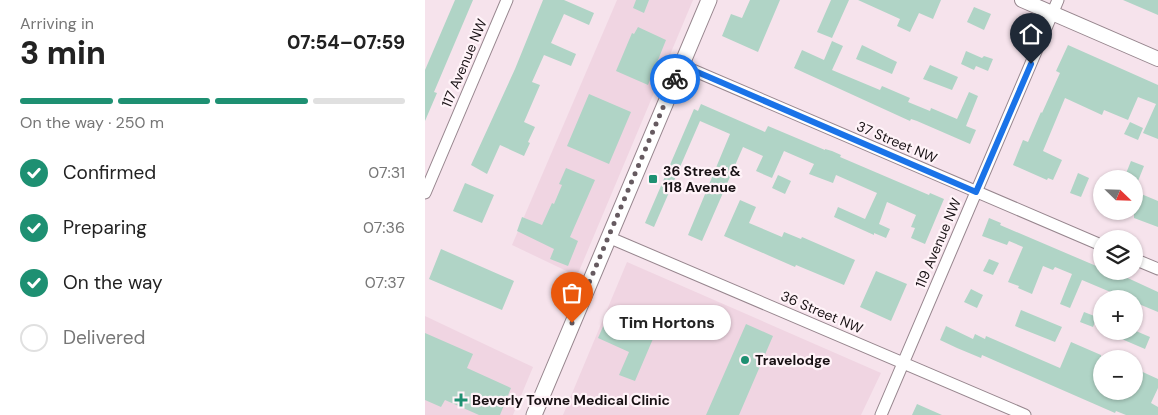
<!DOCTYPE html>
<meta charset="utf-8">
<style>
body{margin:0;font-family:"DM Sans",sans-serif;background:#f6f6f6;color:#222;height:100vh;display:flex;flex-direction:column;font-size:19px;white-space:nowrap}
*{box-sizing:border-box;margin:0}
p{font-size:16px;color:#767676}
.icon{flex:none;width:28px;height:28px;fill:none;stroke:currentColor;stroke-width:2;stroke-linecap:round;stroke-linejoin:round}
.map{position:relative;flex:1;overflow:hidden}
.panel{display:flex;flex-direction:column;background:#fff;width:425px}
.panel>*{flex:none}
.needle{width:32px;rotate:113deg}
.tools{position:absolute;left:668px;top:170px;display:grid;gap:10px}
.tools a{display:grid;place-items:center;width:50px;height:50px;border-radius:50%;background:#fff;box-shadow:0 1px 4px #0004;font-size:25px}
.pin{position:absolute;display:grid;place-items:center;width:42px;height:42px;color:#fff;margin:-51px -21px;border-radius:50% 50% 50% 0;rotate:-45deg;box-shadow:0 0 5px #0007}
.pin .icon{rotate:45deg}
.courier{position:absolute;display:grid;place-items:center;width:50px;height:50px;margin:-25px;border:4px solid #1a73e8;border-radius:50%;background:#fff;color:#222;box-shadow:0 1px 6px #0007}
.bubble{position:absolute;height:35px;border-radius:18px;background:#fff;box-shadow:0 1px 4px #0004;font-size:16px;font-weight:800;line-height:35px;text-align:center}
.headline em{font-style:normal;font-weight:800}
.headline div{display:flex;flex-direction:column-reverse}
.headline{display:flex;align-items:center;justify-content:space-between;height:85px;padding:0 20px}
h1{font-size:32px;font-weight:800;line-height:38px}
.bar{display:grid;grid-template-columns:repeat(4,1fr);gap:8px 5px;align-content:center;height:60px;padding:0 20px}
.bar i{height:6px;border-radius:4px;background:#e0e0e0}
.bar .active{background:#1e9072}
.bar p{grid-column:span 4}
ol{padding:0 20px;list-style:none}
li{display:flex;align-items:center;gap:15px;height:55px}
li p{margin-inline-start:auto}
li .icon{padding:5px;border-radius:50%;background:#1e9072;color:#fff;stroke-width:4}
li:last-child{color:#767676}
li i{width:28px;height:28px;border:2px solid #e0e0e0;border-radius:50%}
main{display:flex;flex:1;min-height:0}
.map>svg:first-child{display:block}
.built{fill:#f0d5e2}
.building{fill:#b0d4c6}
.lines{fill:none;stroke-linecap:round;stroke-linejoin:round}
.minor-casing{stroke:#97868e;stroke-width:13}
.tertiary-casing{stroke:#97868e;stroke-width:16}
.secondary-casing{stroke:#97868e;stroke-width:17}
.minor{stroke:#fff;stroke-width:11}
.tertiary{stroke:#fff;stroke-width:14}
.secondary{stroke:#fff;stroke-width:15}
.done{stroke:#665a60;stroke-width:5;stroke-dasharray:0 9}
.route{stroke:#1a73e8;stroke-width:6}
.poi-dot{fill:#1e9072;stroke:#fff3f8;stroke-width:2}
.labels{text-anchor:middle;stroke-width:4.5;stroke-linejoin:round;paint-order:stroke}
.street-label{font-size:14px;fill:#181114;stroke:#fff3f8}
.poi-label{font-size:14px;font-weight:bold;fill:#181114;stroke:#fff3f8;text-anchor:start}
</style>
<main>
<section class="panel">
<div class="headline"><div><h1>3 min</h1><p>Arriving in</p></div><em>07:54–07:59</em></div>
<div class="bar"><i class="active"></i><i class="active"></i><i class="active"></i><i></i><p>On the way · 250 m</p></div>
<ol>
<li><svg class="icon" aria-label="check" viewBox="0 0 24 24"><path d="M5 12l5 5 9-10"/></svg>Confirmed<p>07:31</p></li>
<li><svg class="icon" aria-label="check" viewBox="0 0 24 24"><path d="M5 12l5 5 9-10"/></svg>Preparing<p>07:36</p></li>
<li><svg class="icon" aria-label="check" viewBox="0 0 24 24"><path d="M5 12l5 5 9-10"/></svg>On the way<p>07:37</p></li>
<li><i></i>Delivered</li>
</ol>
</section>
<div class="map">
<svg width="733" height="415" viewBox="0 0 733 415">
<rect width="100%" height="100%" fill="#f6e3ec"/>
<path class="built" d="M192 0H268L152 276 87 245Z
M202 262 456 373 436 415H138Z
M0 316 108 367 88 415H0Z"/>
<path class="building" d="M30 0H48L9 92 12 93 0 121V70Z
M118 0H139L169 13 164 25 139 14 126 43 151 54 146 66 119 55 107 82 115 85 99 122 110 127 103 142 105 143 99 156 75 145 62 174 46 165 90 69Z
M211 0H224L219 13 208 8Z
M325 0H355L333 52 297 36 306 14 317 18Z
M406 0H424L407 38 392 32Z
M433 0H516L508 19 494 13 485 32 472 26 475 19Z
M698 0H733V15Z
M549 7 566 14 559 30 542 22Z
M213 27 241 40 223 85 191 71 207 33 209 34Z
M407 41 418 46 407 70 455 90 457 86 485 98 483 102 505 111 506 108 532 119 544 92 553 96 541 126 551 130 545 144 492 121 486 119 485 121 369 68 377 50 399 60Z
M437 45 472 62 467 74 431 59Z
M643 45 733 85V139L718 133 731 104 713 97 703 120 679 110 677 115 640 98 618 151 637 160 628 180 623 178 622 180 588 165 598 140 603 142 616 112 617 113 635 73 631 71Z
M541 51 557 58 559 56 568 59 563 71 551 66 549 70 536 64Z
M505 65 533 77 527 90 498 79Z
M164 94 206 112 184 164 142 146Z
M276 104 340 132 343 126 400 150V149L407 151 416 155 415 157 504 195 505 193 519 199 500 244 486 238 490 228 486 227 491 215 462 202 454 224 465 229 461 238 449 233V235L409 217 413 207 440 219 452 193 411 175 408 183 384 174 389 164 359 151 347 178 331 171 338 156 318 147 277 241 263 235 305 134 275 121 229 227 220 223 269 109 273 111Z
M705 122 718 128 713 140 699 134Z
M706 161 719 166 713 181 700 176Z
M141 168 170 180 145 237 153 241 143 266 125 259 129 249 92 231 97 217 117 225 127 203 129 204 137 185 134 184Z
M653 173 664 178 656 197 645 193Z
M353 175 366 181 360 194 347 188Z
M40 183 69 195 57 223 28 211Z
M709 191 733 201V227L709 218Z
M315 200 331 207 324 223 357 237 359 232 376 239 377 237 430 260 419 285 371 265 370 267 299 236Z
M564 218 576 223 575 225 676 268V271H684L694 274 733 292V312L709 302V299H702L657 280 645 308 635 304 647 274 630 267 628 270 618 266 607 294 593 288 594 286 583 282 598 247 584 241 582 245 557 236Z
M16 249 89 281 77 310 4 279Z
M564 259 574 263 568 275 558 271Z
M451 271 482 284 466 321 435 307Z
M546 289 558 295 552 308 539 302Z
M596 310 637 327 630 342 590 326Z
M659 312 672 317 668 327 655 322Z
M217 321 233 327 210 381 194 375 204 352 173 338 180 322 211 336Z
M321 324 348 336 314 415H281Z
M521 326 548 339 550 334 560 339 561 336 635 368 646 342 676 355V391H690L704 397 707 391H709V368L733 379V388L726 403 733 407V415H701L691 411 690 413 557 355 556 358 532 348 515 340Z
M678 331H711L725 337 720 349Z
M0 333 48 354 42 368 86 388 75 415H54L20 400 16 407 0 400Z
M492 404 517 415H487Z"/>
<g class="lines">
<defs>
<path id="minor" d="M256 65 676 245
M0 193 82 0
M183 237 600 415
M709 259 733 269
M456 415 633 0"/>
<path id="tertiary" d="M597 0 733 59"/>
<path id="secondary" d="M109 415 284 0"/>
</defs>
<use href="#minor" class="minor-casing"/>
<use href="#tertiary" class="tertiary-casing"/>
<use href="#secondary" class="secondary-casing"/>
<use href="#minor" class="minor"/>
<use href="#tertiary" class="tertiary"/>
<use href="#secondary" class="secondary"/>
</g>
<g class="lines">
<path class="done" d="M147 323 250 79"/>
<path class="route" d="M250 79 256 65 551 192 606 64"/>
</g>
<g class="poi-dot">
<rect x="223" y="174" width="10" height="10" rx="2.5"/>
<circle cx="320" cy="360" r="5"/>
<path d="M33.5 392.5h5v5h5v5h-5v5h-5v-5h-5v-5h5z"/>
</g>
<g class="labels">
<g class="street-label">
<text transform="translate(39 63) rotate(-67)" y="5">117 Avenue NW</text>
<text transform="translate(472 142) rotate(23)" y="5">37 Street NW</text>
<text transform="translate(513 243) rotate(-67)" y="5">119 Avenue NW</text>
<text transform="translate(397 312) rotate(23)" y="5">36 Street NW</text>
</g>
<g class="poi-label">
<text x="238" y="176">36 Street &amp;<tspan x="238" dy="16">118 Avenue</tspan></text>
<text x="330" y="365">Travelodge</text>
<text x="47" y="405">Beverly Towne Medical Clinic</text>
</g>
</g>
</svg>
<div class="tools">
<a><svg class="needle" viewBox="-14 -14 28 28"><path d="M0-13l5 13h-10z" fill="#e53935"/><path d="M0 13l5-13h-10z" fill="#767676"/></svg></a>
<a><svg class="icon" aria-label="layers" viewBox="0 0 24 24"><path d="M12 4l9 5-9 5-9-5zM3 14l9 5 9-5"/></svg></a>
<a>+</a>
<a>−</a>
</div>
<div class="pin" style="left:147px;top:323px;background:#ea580c"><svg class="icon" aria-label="bag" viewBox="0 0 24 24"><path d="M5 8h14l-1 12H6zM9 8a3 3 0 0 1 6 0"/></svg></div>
<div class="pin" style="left:606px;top:64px;background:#1f2937"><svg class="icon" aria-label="home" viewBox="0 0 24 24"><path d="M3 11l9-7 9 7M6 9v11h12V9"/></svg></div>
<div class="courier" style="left:250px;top:79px"><svg class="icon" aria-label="bike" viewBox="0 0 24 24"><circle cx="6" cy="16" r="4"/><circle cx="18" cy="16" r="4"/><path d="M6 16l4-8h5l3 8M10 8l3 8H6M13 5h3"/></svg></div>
<div class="bubble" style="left:178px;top:305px;width:128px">Tim Hortons</div>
</div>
</main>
